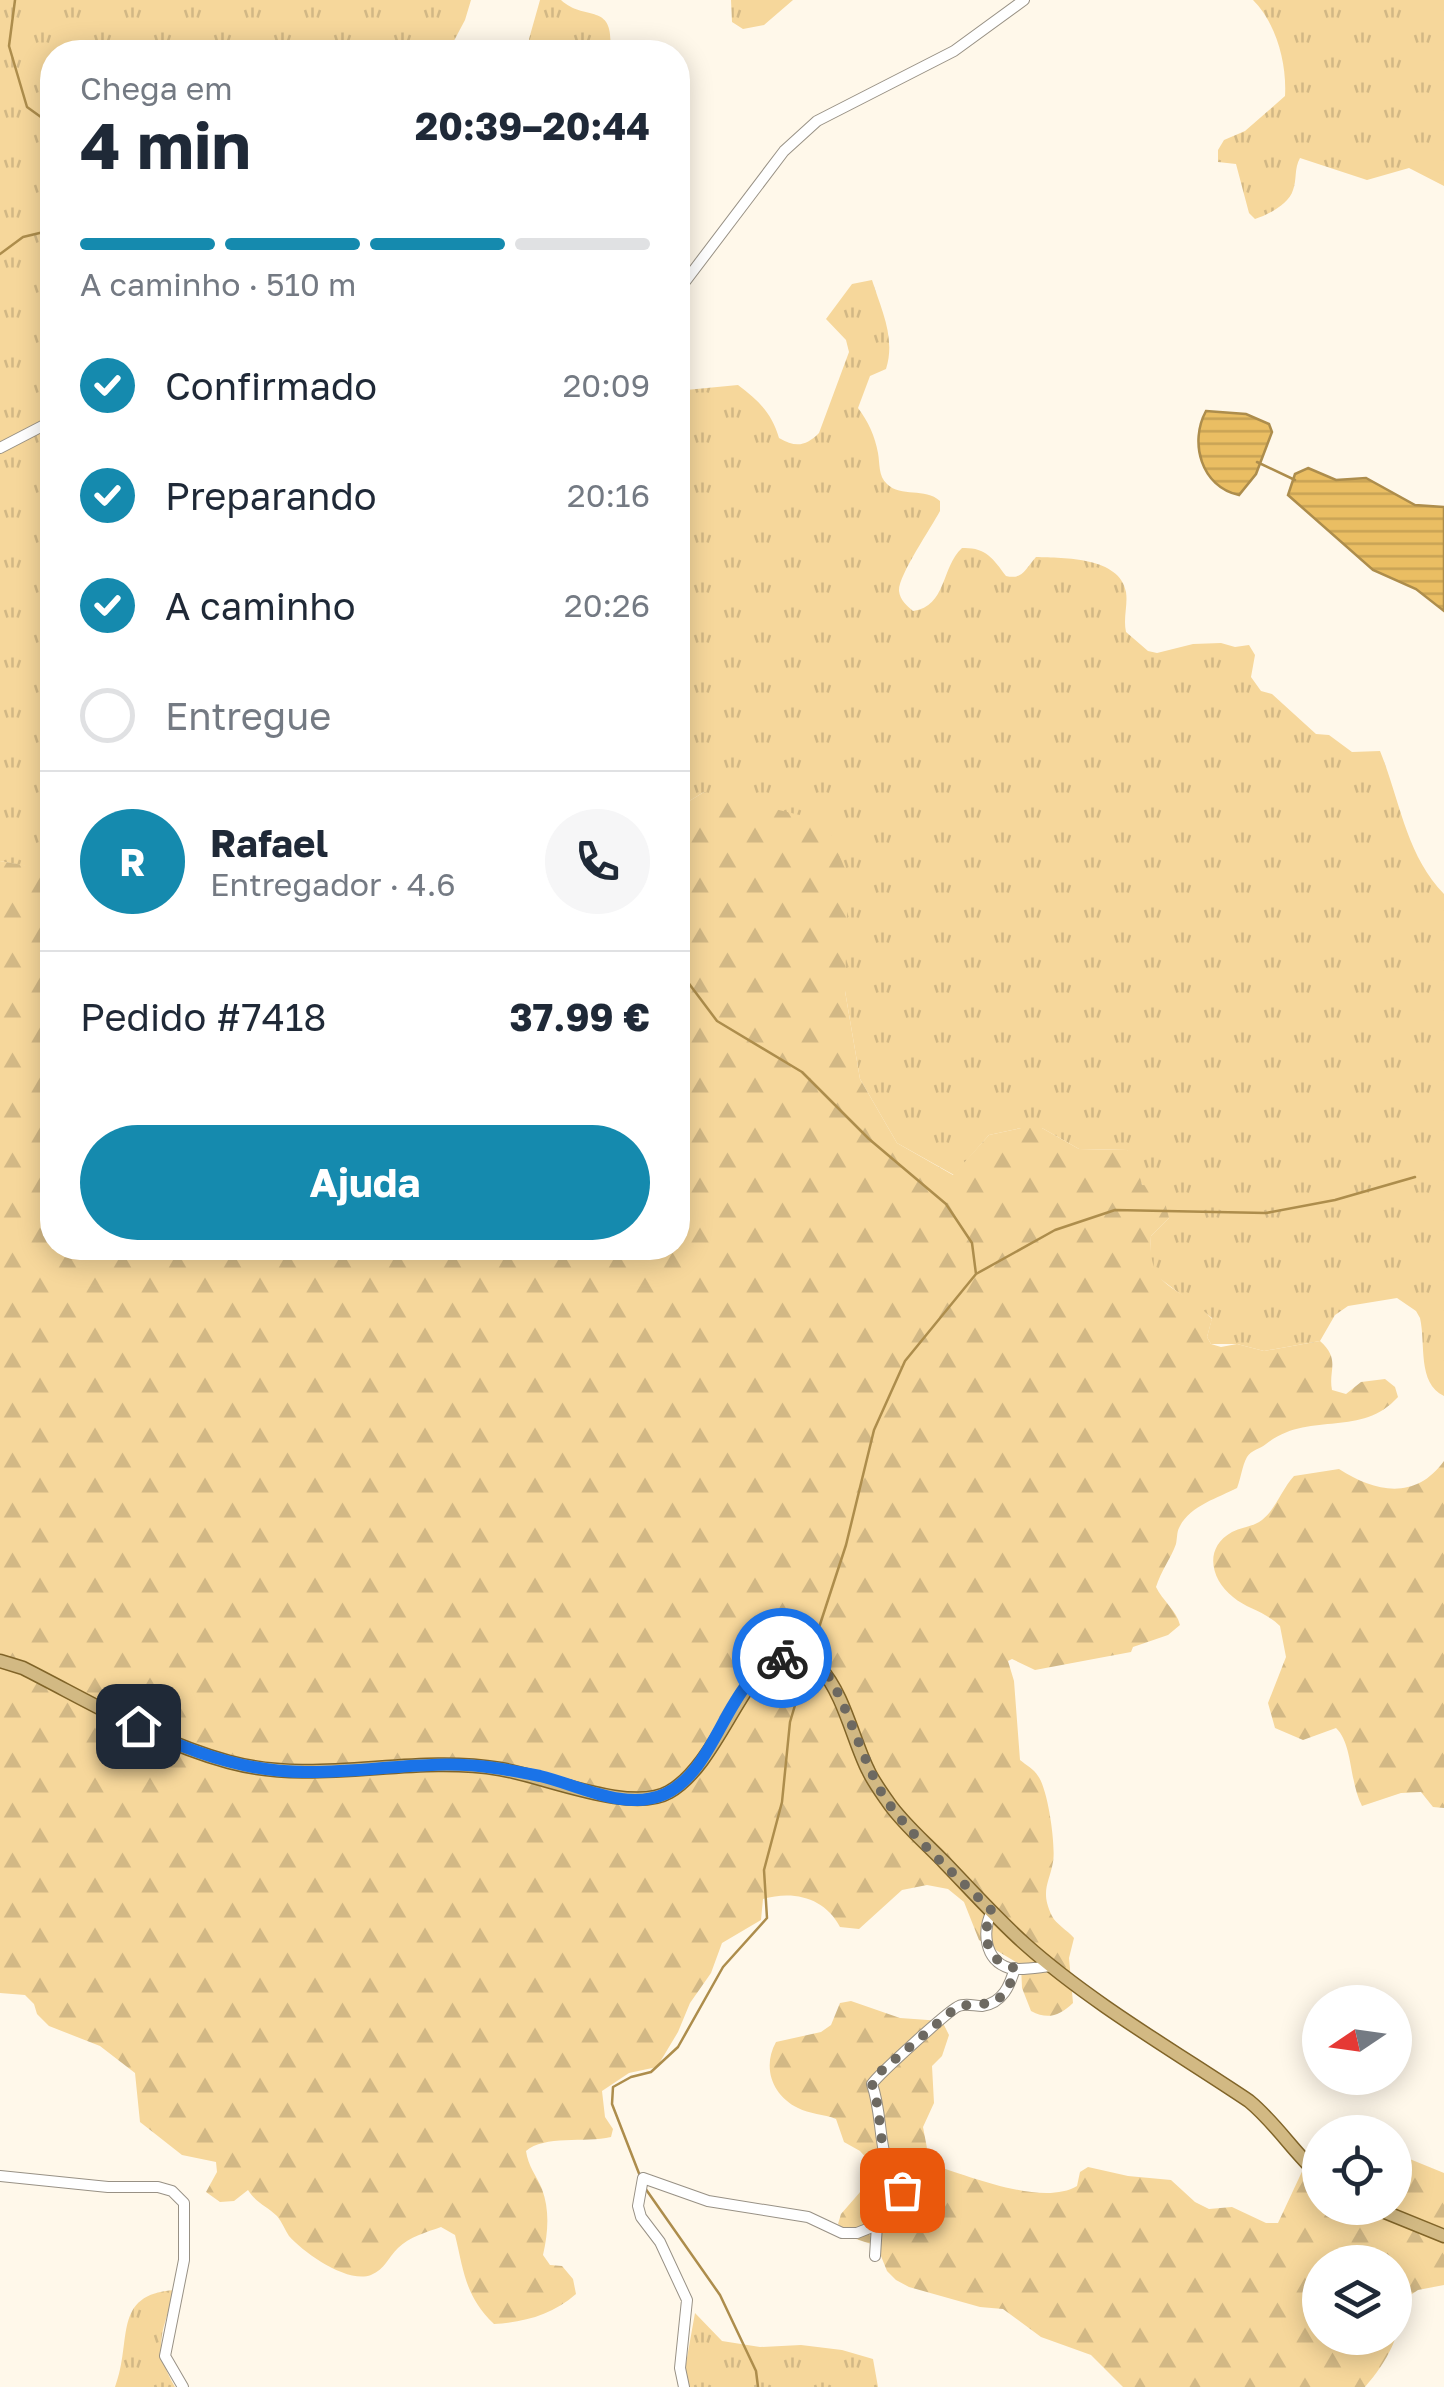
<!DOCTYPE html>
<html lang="pt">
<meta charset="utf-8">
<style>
body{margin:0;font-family:"Golos Text",sans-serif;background:#f6f6f7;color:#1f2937;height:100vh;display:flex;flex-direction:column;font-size:38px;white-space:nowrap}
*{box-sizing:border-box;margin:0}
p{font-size:32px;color:#747a83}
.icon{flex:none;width:55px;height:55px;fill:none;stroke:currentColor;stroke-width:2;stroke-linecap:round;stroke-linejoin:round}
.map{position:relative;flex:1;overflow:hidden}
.sheet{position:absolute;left:40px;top:40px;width:650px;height:1220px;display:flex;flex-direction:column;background:#fff;border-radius:40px;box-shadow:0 5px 25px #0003}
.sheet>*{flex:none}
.needle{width:65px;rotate:257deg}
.controls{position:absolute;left:1302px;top:1985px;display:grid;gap:20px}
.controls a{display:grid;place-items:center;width:110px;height:110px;border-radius:50%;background:#fff;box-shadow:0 5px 25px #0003;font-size:50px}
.pin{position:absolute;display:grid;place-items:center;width:85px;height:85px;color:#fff;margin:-42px;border-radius:20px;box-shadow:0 5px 15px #0006}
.courier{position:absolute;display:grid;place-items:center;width:100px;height:100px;margin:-50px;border:8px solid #1a73e8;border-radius:50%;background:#fff;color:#222;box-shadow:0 2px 12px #0007}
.headline em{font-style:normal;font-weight:700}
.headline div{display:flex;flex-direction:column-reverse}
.headline{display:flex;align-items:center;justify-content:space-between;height:170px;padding:0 40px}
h1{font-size:65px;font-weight:700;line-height:75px}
.bar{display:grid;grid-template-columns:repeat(4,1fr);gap:15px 10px;align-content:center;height:120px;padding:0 40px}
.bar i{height:12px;border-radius:8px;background:#e0e1e3}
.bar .current{background:#158aae}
.bar p{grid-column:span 4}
.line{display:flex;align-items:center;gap:25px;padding:0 40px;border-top:2px solid #e0e1e3}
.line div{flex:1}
.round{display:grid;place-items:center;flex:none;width:105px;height:105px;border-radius:52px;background:#f6f6f7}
ol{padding:0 40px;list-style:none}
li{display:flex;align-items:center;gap:30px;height:110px}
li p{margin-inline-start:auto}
li .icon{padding:10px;border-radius:50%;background:#158aae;color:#fff;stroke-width:4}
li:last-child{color:#747a83}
li i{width:55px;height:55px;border:5px solid #e0e1e3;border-radius:50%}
.cta{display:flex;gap:20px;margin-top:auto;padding:20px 40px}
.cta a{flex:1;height:115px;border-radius:60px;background:#158aae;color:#fff;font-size:40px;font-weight:700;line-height:115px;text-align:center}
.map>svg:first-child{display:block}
.grass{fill:url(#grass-tufts)}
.forest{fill:url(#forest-firs);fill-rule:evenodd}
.water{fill:url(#water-rules);stroke:#ad8d4c;stroke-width:2.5}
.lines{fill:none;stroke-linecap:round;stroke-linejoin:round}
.stream{stroke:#ad8d4c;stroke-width:2.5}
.minor-casing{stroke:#989185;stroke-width:12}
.major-casing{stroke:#806428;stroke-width:15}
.minor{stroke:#fff;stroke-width:10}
.major{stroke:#d2b983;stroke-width:12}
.done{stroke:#6d6961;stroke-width:10;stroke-dasharray:0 18}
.route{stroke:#1a73e8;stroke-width:12}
</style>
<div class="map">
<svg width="1444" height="2387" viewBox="0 0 1444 2387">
<defs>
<pattern id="grass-tufts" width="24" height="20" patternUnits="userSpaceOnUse" patternTransform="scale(2.5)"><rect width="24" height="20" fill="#f6d79b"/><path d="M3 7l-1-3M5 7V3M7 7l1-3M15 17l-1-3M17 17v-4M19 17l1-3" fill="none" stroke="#d2b885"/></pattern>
<pattern id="forest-firs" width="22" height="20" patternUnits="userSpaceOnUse" patternTransform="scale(2.5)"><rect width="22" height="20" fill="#f6d79b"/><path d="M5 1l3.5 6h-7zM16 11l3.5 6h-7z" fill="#d2b885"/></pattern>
<pattern id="water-rules" width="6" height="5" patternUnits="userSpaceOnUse" patternTransform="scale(2.5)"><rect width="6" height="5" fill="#eabe63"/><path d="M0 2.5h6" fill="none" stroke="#c8a355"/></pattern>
</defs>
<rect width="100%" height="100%" fill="#fff8ea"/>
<path class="grass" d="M0 0H471L465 20 448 52H52L51 871 0 861Z
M540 0H561C586 23 615 0 610 52H532L529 39Z
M731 0H793L764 25 743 29 732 22Z
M1253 0H1444V186L1409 168 1367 180 1300 158C1294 169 1297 179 1293 190 1289 204 1268 215 1255 219L1249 213 1236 164 1218 162V150L1224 140 1245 131 1285 96C1287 63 1276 23 1253 0Z
M872 280C881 309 896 338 886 369L870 376 858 408C868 421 875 436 878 453 880 463 878 476 887 484 901 498 925 487 940 501V511C931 528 898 576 899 591 900 600 907 606 913 611 947 606 941 567 962 548 985 547 993 558 1006 576 1023 580 1025 569 1036 557 1064 558 1120 557 1126 592 1128 605 1123 618 1126 632L1148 651 1157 653 1193 644 1221 643 1235 647 1249 645 1255 655 1251 677 1261 691 1272 694 1316 734 1329 735 1352 752 1380 751C1400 800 1406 855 1444 894V1396C1417 1383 1426 1344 1420 1318L1416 1311 1397 1298 1348 1306 1335 1315 1320 1341 1264 1351 1237 1344H1211L1207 1337 1212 1318 1154 1274 1150 1256 1151 1236 1169 1218 1142 1185 1127 1150 1079 1149 1042 1128H1021L989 1135 954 1175 897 1143 860 1079 845 991V934L704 792 678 808V399L686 390 738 385C758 400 772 413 779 438 796 448 806 446 819 433L849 352 846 340 826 319 852 284Z
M175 2290C163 2332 151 2346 175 2387H115C133 2341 111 2294 175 2290Z
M695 2313 722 2341 760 2347 801 2345 842 2350 873 2359 878 2387H685L683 2380Z"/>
<path class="forest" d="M704 792 825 821 848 876 845 991 860 1079 897 1143 953 1175 989 1135 1021 1128H1042L1079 1149 1127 1150 1134 1154 1142 1185C1162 1186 1165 1201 1169 1218L1151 1236C1147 1292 1180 1283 1212 1319L1207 1337 1211 1344 1221 1347 1237 1344 1264 1351 1320 1341C1341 1360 1328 1370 1332 1390L1346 1394 1361 1382 1385 1379 1395 1387 1398 1397C1360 1439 1309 1410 1266 1444 1260 1449 1251 1450 1247 1457 1242 1466 1241 1478 1237 1488 1218 1498 1189 1506 1179 1528 1177 1531 1177 1540 1176 1544 1171 1558 1161 1571 1156 1587 1162 1600 1177 1611 1180 1625L1168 1635 1133 1647 1131 1652 1035 1670 1012 1659 1008 1661 1014 1681 1020 1760C1026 1765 1034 1769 1038 1776 1048 1789 1056 1846 1053 1862 1049 1884 1040 1891 1052 1916 1056 1924 1067 1930 1074 1938L1069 1958 1073 2003C1059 2016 1048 2020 1031 2011L1022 1988 1021 1965 979 1940 964 1902 948 1889 927 1885 902 1890 859 1929 840 1927C825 1898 794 1890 763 1899L761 1920 722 1943 711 1973 690 2003 678 2032 657 2067 629 2073 602 2091 605 2117 613 2129 611 2137C585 2143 544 2135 526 2151 528 2166 536 2175 542 2189 550 2211 548 2233 543 2255L550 2265 562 2266 573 2279 576 2294C552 2315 525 2322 494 2324 465 2296 464 2272 455 2235L441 2227C427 2232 409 2237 398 2248 388 2258 385 2269 371 2275 348 2284 304 2253 289 2236 285 2230 282 2222 277 2216 267 2206 256 2203 248 2190L234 2201 220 2202 206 2192 217 2172 216 2162 182 2155 140 2122 135 2073 100 2046 49 2026 37 2014 34 2004 25 1995 0 1993V861L52 870V1248H678V808Z
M1444 1461V1808L1433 1807 1421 1792 1401 1793 1362 1806C1349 1781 1353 1744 1336 1728L1303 1740 1275 1728 1268 1703 1286 1657 1280 1626C1263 1610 1247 1609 1233 1597 1211 1580 1203 1548 1232 1532 1242 1527 1253 1527 1262 1520 1276 1509 1282 1489 1294 1476L1339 1469C1376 1493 1416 1500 1444 1461Z
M851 2001 900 2018 942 2021 949 2035 942 2056 932 2066 934 2103 923 2127 930 2164C967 2175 1042 2207 1077 2186L1080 2172 1088 2167 1128 2176 1171 2180 1195 2202 1209 2209 1232 2207 1266 2223H1278L1306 2163 1320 2150V2208H1395V2153L1444 2173V2285L1418 2290 1403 2300C1401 2335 1388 2361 1365 2387H1123L1091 2355 1041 2337 1003 2309 980 2307 909 2287 896 2280 887 2271 877 2246 853 2238 838 2224 841 2214 868 2183 869 2161 860 2151 844 2142 836 2119C824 2114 809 2114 798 2108 772 2095 762 2067 776 2042L821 2032 831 2025 840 2003ZM1320 2262H1395V2338H1320Z"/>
<path class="water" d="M1206 411 1246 414 1269 424 1272 432 1256 474 1239 495C1201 487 1189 442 1206 411Z
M1308 468 1336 480 1366 478 1415 505 1444 507V611L1416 589 1373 570 1288 495 1295 474Z"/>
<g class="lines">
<path class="stream" d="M15 0 9 46 27 107 52 125
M580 52 581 51
M0 254 23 237 52 230
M1257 462 1295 480
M678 969 717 1021 802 1072 869 1139 946 1204 972 1243 976 1274
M809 1658 846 1545 874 1430 905 1361 976 1274 1055 1230 1115 1210 1266 1213 1335 1200 1415 1177
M640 2176 612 2104 613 2087 631 2077 651 2072 678 2047 723 1967 767 1918 764 1870 782 1802 790 1722 807 1665
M645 2188 720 2295 756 2371 758 2387"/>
<defs>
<path id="minor" d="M678 291 784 151 817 121 954 51 1024 0
M0 448 52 421
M992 1911C982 1931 984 1960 1009 1968 1021 1971 1039 1967 1051 1966
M0 2176 108 2187H158L172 2191 184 2203V2260L165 2356 183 2387
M875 2256 877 2225 902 2190C875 2158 885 2122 872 2084 878 2075 951 2008 959 2006 965 2003 975 2006 982 2006 1003 2003 1010 1985 1015 1968
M684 2387 680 2368 687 2300 660 2242 641 2217 638 2206 643 2178 708 2201 808 2217 842 2233H857L877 2225"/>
<path id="major" d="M0 1661 23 1668C90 1702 156 1742 229 1762 318 1786 410 1754 500 1769 544 1776 631 1814 669 1792 707 1771 731 1706 759 1672 830 1617 845 1725 868 1770 873 1781 881 1792 888 1802 903 1824 926 1843 945 1863 971 1890 997 1919 1025 1944 1091 2003 1176 2052 1249 2101 1276 2123 1294 2153 1320 2176
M1375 2208 1444 2236"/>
</defs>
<use href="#minor" class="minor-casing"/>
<use href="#major" class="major-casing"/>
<use href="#minor" class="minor"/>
<use href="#major" class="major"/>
</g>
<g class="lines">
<path class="done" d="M782 1658C795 1656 809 1657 819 1665 843 1685 864 1771 889 1804 918 1843 958 1877 992 1911 980 1934 987 1963 1015 1968L1008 1990 994 2003 958 2006 880 2072 872 2084C885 2122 875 2158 902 2190"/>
<path class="route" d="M138 1726C189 1752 248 1772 305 1772 370 1773 431 1758 495 1768 510 1770 525 1773 540 1776 579 1785 625 1812 665 1794 719 1769 726 1676 782 1658"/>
</g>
</svg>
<div class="controls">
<a><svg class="needle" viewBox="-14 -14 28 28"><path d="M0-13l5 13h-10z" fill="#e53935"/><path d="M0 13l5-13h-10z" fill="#747a83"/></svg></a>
<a><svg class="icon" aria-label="locate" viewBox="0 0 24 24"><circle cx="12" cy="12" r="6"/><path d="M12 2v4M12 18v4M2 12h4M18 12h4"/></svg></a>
<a><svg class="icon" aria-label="layers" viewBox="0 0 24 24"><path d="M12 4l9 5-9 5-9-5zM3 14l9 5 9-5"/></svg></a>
</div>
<div class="pin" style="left:902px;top:2190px;background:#ea580c"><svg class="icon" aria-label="bag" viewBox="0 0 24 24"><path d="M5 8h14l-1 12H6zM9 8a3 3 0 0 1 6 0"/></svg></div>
<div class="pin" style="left:138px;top:1726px;background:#1f2937"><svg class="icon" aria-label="home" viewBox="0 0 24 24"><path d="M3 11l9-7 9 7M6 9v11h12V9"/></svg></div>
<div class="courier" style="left:782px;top:1658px"><svg class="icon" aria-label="bike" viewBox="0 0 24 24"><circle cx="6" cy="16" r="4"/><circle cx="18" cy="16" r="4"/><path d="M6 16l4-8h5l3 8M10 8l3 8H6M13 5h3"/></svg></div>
<section class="sheet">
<div class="headline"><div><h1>4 min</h1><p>Chega em</p></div><em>20:39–20:44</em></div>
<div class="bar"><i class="current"></i><i class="current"></i><i class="current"></i><i></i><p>A caminho · 510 m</p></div>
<ol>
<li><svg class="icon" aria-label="check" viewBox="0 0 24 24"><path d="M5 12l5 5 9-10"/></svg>Confirmado<p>20:09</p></li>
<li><svg class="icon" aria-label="check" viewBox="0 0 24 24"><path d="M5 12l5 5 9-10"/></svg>Preparando<p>20:16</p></li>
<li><svg class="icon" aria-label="check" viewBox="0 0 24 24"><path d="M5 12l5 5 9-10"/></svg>A caminho<p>20:26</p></li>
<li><i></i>Entregue</li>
</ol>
<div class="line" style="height:180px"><b class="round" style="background:#158aae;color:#fff">R</b><div><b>Rafael</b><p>Entregador · 4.6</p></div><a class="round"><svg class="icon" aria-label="phone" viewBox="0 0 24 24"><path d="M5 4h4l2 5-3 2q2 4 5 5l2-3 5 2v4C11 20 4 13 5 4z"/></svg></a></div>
<div class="line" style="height:130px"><div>Pedido #7418</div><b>37.99 €</b></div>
<div class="cta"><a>Ajuda</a></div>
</section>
</div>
